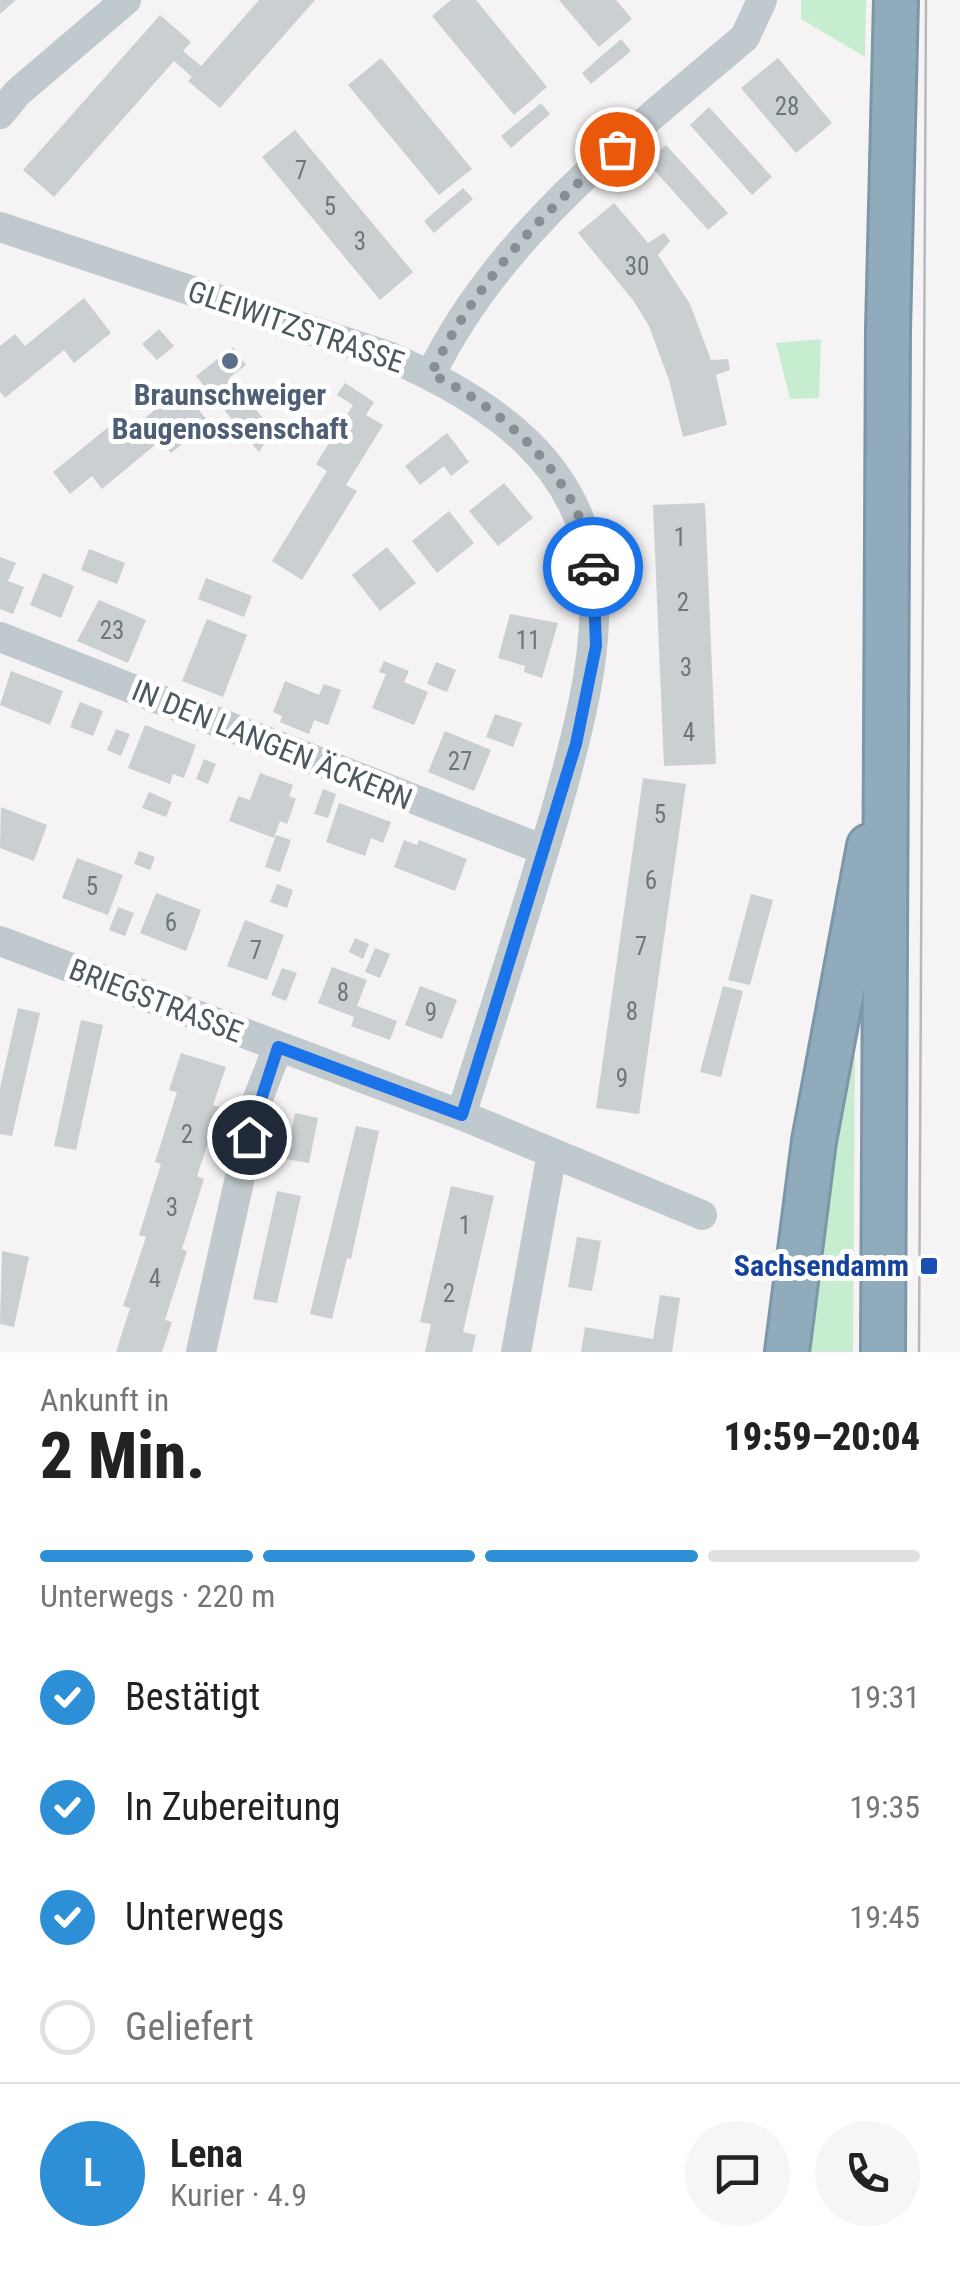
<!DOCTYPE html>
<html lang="de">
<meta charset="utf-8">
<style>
body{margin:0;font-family:"Roboto Condensed",sans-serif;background:#f6f6f6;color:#222;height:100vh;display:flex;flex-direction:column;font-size:38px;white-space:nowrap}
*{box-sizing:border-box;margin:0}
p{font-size:32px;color:#767676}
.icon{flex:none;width:55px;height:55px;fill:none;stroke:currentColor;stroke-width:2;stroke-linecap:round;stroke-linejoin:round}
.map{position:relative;height:1352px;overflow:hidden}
.side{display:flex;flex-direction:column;background:#fff;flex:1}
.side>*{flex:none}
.pin{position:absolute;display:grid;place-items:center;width:85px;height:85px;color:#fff;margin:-42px;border:5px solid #fff;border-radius:50%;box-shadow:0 2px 10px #0007}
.courier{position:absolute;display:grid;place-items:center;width:100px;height:100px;margin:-50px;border:8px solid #1a73e8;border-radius:50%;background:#fff;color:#222;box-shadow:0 2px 12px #0007}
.head em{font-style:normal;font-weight:800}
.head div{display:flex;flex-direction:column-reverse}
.head{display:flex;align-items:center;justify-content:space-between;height:170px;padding:0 40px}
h1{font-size:65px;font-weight:800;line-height:75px}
.bar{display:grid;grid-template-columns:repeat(4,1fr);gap:15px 10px;align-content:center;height:120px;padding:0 40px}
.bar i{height:12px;border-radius:8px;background:#e0e0e0}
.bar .current{background:#2d8fd5}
.bar p{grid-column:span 4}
.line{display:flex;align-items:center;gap:25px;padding:0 40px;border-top:2px solid #e0e0e0}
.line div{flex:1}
.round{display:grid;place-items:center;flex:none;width:105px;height:105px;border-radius:52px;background:#f6f6f6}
ol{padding:0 40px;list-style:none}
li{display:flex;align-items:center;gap:30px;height:110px}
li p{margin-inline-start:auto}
li .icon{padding:10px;border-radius:50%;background:#2d8fd5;color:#fff;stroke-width:4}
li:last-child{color:#767676}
li i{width:55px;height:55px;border:5px solid #e0e0e0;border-radius:50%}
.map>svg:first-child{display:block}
.green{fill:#c7edd0}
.building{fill:#cacfd1}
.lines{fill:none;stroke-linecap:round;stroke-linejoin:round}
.highway-casing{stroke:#7b97a8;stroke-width:48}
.minor{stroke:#c0c9cd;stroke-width:30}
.highway{stroke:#90acbc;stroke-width:42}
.tram{stroke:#b6b9bc;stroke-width:2.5}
.done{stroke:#878f93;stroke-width:10;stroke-dasharray:0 18}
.route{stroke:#1a73e8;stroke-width:12}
.service-dot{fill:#5c6f8a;stroke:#fff;stroke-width:4}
.transit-dot{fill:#1a4fb4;stroke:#fff;stroke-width:4}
.labels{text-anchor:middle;stroke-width:10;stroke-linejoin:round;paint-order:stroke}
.number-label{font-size:25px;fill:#6c767c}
.street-label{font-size:30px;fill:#4c595f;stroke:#fff}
.service-label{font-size:30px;font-weight:bold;fill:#4e5e75;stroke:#fff}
.transit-label{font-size:30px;font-weight:bold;fill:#164399;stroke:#fff;text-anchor:end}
</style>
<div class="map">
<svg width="960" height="1352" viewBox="0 0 960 1352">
<rect width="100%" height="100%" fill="#f5f3f3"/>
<path class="green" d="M801 0H866L865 57 801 19Z
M821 339 819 398 790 399 776 343Z
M842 1056H855L853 1352H799Z"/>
<path class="building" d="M0 0H16L0 14Z
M259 0H315L220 108 188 81 192 77 174 61 54 197 23 170 160 15 191 42 183 51 201 66Z
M451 0H476L547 87 514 115 432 16Z
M559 0H616L632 19 599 47Z
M621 39 631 51 591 84 582 73Z
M381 58 472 169 439 195 348 85Z
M778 58 832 123 796 153 741 88Z
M541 103 550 114 511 148 501 136Z
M709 107 772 177 752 195 690 125Z
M295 130 413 272 380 300 262 157Z
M666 145 728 213 708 230 647 162Z
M463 188 473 199 434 233 424 221Z
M614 203 648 243 664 233 670 241 658 255 690 304 711 360 728 359 730 370 716 375 727 425 683 437 669 380 649 326 633 300 578 233Z
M84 298 111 333 74 363 64 350 5 398 0 392V346L15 334 25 346Z
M159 329 174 346 157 360 142 344Z
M233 347 246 365 229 378 273 430 259 452 211 394 221 385 210 393 196 376Z
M345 383 374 402 366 415 383 425 346 485 357 491 302 580 272 561 327 471 316 464 353 405 337 395Z
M181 389 209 422 171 453 161 440 102 489 92 476 70 494 53 472 111 425 121 437Z
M447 433 469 462 451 476 444 466 420 485 405 466Z
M504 483 533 518 498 546 469 511Z
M705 503 716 764 664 766 653 505Z
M449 511 474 543 437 573 412 541Z
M387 547 416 583 380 611 352 575Z
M89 549 125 563 117 584 81 570Z
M0 557 16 563 8 581 24 587 13 614 0 609Z
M43 573 74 586 61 618 30 605Z
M206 578 252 596 244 617 198 599Z
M99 600 146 620 128 663 77 641Z
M510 614 558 623 542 678 524 672 525 666 498 658Z
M207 619 247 635 223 697 182 681Z
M384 661 409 671 404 682 428 692 414 725 372 708 386 674 379 672Z
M436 662 456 670 447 692 427 684Z
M11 671 63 691 50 725 0 705Z
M285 681 319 695 324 684 341 690 328 725 314 720 309 734 280 722 282 716 273 712Z
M80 702 103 711 93 736 70 727Z
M495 714 522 723 513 747 486 737Z
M145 725 196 745 184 778 173 774 170 784 128 768Z
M116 729 130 734 121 756 107 750Z
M445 731 491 750 474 791 428 772Z
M204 759 216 764 208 784 196 779Z
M260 773 293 785 289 796 296 799 287 824 280 821 274 838 229 821 238 796 250 800Z
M643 778 686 784 639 1114 596 1108Z
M323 789 336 794 328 818 314 814Z
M149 792 172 802 166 817 142 808Z
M339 803 391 822 383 843 371 838 365 856 326 842Z
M1 807 47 825 34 861 0 848Z
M276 835 291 840 280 872 265 867Z
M404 840 417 845 419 840 467 859 455 891 394 867Z
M139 851 155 857 150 870 134 864Z
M77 858 123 875 108 915 62 898Z
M277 884 293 890 287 908 270 902Z
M156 893 201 910 186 951 140 933Z
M751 894 773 900 750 985 728 980Z
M118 907 134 913 125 936 109 930Z
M245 920 284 935 267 980 227 966Z
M355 938 369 944 363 959 349 952Z
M375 948 390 954 380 978 365 972Z
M332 967 367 980 357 1006 397 1021 390 1040 351 1026 354 1017 318 1003Z
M282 968 297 973 286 1001 271 995Z
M420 986 457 1000 442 1039 405 1025Z
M723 986 743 991 721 1077 700 1072Z
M18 1008 40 1013 12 1136 0 1134V1088Z
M81 1020 103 1025 76 1150 54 1146Z
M181 1053 226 1067 213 1105 220 1107 197 1176 204 1179 182 1249 187 1251 165 1320 172 1322 162 1352H116L130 1308 123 1306 146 1237 139 1235 161 1164 155 1162 177 1092 169 1090Z
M295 1113 318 1118 309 1163 286 1159Z
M356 1126 379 1131 351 1259 347 1258 332 1319 310 1314Z
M451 1186 494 1196 463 1332 476 1335 472 1352H425L431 1324 420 1322Z
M277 1191 301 1196 277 1303 253 1299Z
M577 1237 601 1241 592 1291 568 1287Z
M2 1251 29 1257 14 1327 0 1324Z
M660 1295 680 1298 672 1352H581L585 1327 653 1339Z"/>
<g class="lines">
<defs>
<path id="highway" d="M787 1352 814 1141 869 846
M883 1352 888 330 896 0"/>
</defs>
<use href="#highway" class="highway-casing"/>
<path class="minor" d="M0 114 17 93 126 0
M0 227 388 356C634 462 619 597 552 824 523 921 492 1018 461 1115
M431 374C499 234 629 136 745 37L762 0
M0 637 544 850
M0 941 461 1115 702 1215
M201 1352 257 1101 278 1047
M516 1352 552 1153"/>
<use href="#highway" class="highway"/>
<path class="tram" d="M919 1352 926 0"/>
</g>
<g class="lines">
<path class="done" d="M593 567C582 480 506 410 431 374 473 286 543 211 617 149"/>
<path class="route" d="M249 1137 278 1047 462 1115 576 744 596 646 593 567"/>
</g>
<circle class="service-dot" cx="230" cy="361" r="10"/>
<rect class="transit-dot" x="919" y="1256" width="20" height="20" rx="5"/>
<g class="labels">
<g class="number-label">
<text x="787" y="115">28</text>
<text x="301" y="179">7</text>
<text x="330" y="215">5</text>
<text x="360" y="250">3</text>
<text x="637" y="275">30</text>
<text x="680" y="546">1</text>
<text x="683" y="611">2</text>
<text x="112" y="639">23</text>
<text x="528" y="649">11</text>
<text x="686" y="676">3</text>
<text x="689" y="741">4</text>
<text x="460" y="770">27</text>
<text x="660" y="823">5</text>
<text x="651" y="889">6</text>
<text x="92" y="895">5</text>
<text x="171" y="931">6</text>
<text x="641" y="955">7</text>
<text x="256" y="959">7</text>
<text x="343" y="1001">8</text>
<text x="632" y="1020">8</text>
<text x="431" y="1021">9</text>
<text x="622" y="1087">9</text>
<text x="187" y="1143">2</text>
<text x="172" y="1216">3</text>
<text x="465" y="1234">1</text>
<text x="155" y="1287">4</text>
<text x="449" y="1302">2</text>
</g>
<g class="street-label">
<text transform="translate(296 327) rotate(19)" y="10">GLEIWITZSTRASSE</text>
<text transform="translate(272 745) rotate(22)" y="10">IN DEN LANGEN ÄCKERN</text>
<text transform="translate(156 1001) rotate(21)" y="10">BRIEGSTRASSE</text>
</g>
<g class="service-label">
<text x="230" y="405">Braunschweiger<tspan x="230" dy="34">Baugenossenschaft</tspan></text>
</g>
<g class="transit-label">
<text x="909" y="1276">Sachsendamm</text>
</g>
</g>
</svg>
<div class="pin" style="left:617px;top:149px;background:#ea580c"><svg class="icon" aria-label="bag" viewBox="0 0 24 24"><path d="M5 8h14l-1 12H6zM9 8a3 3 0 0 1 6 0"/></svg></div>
<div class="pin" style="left:249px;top:1137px;background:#1f2937"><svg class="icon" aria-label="home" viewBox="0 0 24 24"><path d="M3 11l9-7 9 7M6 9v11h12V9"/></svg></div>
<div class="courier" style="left:593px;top:567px"><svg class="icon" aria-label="car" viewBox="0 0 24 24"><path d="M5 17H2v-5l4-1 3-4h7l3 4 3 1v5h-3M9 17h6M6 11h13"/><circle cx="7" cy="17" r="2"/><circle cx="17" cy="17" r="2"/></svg></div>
</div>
<section class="side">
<div class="head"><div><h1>2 Min.</h1><p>Ankunft in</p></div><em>19:59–20:04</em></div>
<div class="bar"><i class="current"></i><i class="current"></i><i class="current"></i><i></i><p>Unterwegs · 220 m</p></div>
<ol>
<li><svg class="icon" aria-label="check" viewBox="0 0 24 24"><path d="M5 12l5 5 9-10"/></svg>Bestätigt<p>19:31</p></li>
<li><svg class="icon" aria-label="check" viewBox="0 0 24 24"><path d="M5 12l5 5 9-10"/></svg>In Zubereitung<p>19:35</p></li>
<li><svg class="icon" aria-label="check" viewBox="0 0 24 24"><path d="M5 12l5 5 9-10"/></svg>Unterwegs<p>19:45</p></li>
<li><i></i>Geliefert</li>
</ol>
<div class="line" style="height:180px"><b class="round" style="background:#2d8fd5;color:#fff">L</b><div><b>Lena</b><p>Kurier · 4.9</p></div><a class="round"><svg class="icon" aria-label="chat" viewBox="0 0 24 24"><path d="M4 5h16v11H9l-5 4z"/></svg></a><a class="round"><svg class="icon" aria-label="phone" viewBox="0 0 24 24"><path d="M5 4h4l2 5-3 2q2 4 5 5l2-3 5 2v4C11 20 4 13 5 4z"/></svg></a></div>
</section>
